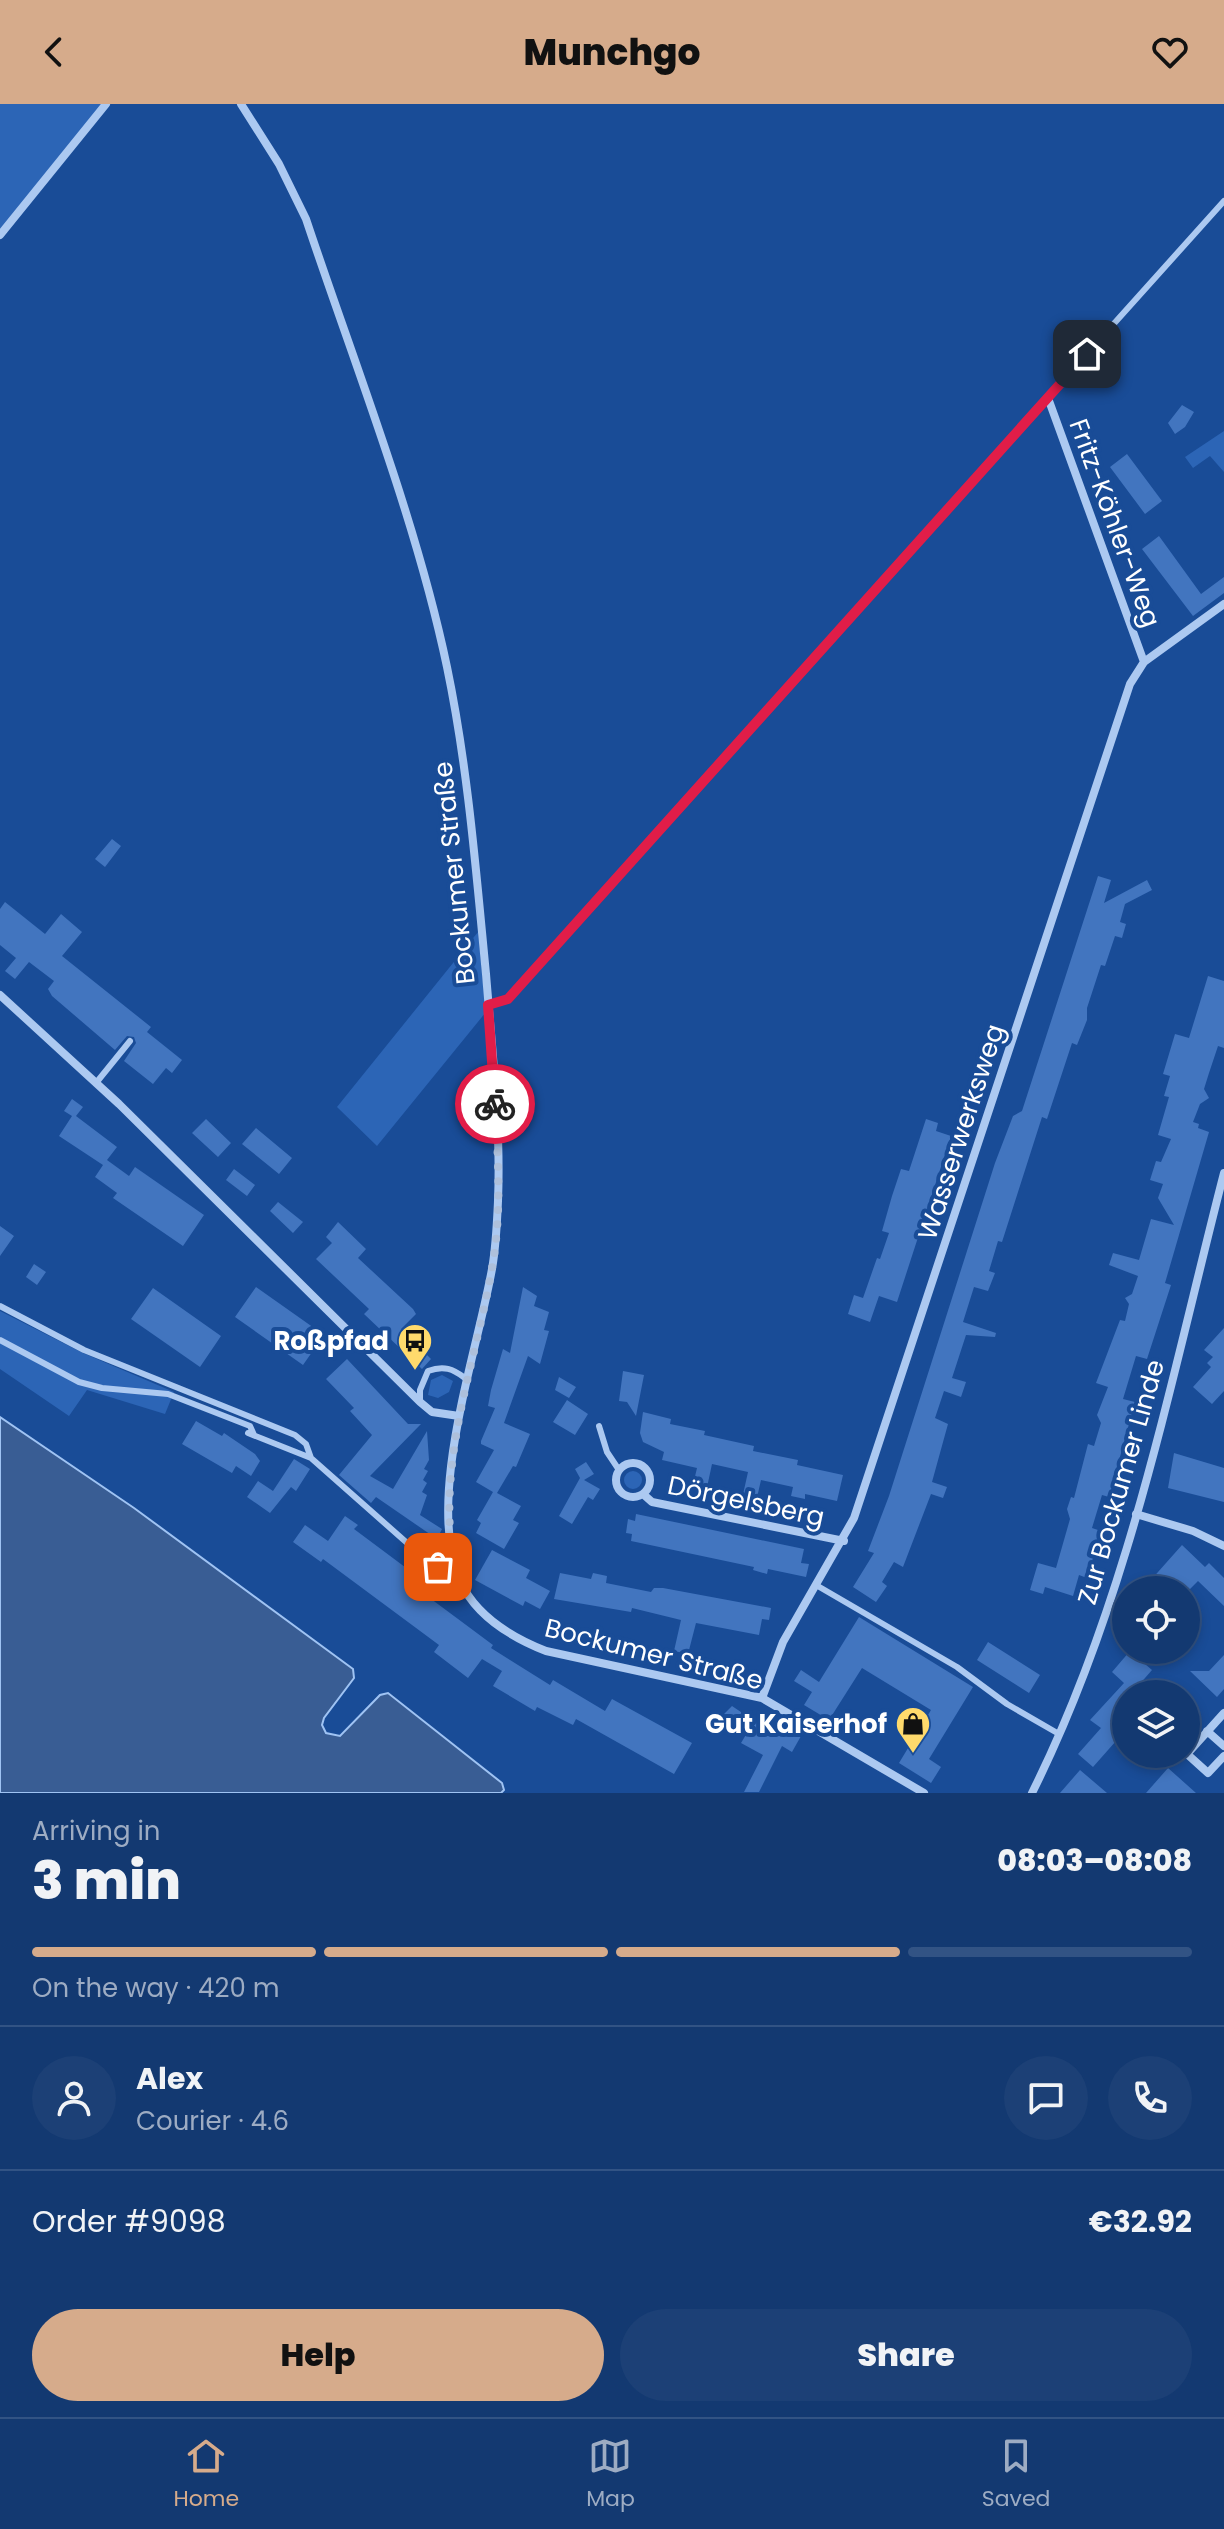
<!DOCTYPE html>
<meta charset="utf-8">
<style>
body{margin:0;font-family:Poppins,sans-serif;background:#1c4076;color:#f1f3f6;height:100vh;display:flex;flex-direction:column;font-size:30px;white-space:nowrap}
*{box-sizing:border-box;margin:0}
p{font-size:26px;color:#9dacc3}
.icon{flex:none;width:44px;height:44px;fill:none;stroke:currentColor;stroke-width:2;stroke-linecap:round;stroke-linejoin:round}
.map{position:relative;height:1689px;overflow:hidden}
.panel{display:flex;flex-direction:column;background:#133971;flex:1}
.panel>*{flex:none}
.buttons{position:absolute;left:1112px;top:1472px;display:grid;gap:16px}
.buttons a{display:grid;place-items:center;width:88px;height:88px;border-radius:50%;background:#133971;box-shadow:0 4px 12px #0003,0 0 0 2px #325384;font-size:40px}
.pin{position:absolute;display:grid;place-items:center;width:68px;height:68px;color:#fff;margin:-34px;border-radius:16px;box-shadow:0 4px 12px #0006}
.courier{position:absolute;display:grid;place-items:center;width:80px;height:80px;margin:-40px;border:6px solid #e11d48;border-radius:50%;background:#fff;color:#222;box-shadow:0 2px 10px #0007}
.head em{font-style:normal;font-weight:800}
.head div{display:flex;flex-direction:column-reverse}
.head{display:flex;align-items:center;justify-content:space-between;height:136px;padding:0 32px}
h1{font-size:52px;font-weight:800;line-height:60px}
.bar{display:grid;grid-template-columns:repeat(4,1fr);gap:12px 8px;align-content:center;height:96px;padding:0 32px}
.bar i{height:10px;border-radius:6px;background:#325384}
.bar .current{background:#d6ab8b}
.bar p{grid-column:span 4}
.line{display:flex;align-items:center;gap:20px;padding:0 32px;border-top:2px solid #325384}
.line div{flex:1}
.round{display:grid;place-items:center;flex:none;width:84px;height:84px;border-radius:42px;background:#1c4076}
.button{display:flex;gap:16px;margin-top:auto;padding:16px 32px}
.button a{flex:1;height:92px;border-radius:48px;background:#d6ab8b;color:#111;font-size:32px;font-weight:800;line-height:92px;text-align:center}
.button a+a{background:#1c4076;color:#f1f3f6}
header{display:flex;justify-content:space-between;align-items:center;height:104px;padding:0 32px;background:#d6ab8b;color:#111;font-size:36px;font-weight:800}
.dock{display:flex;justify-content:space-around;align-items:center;height:112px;border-top:2px solid #325384;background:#133971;font-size:22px;color:#9dacc3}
.dock a{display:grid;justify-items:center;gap:4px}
.dock .current{color:#d6ab8b}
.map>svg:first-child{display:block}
.green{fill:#2c65b6}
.water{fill:#395d94;stroke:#9fc3f3;stroke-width:2}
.building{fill:#4275bf}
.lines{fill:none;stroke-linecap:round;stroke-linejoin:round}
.lane{stroke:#acc9f1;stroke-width:6}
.street{stroke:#acc9f1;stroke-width:8}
.done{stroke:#aec0db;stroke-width:8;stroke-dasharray:0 14.4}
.route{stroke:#e11d48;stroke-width:10}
.labels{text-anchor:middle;stroke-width:8;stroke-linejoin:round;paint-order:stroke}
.street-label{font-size:26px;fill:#fff;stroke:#194c97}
.poi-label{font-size:26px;font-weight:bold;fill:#fff;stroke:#194c97;text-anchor:end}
</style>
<header><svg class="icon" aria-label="back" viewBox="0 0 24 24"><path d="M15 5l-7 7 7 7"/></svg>Munchgo<svg class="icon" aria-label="heart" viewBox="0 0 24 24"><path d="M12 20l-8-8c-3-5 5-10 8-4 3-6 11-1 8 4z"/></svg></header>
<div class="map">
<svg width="1224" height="1689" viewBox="0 0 1224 1689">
<rect width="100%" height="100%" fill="#194c97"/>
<path class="green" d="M0 0H103L0 127Z
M1224 327V368L1210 352 1193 364 1185 353Z
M478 828 486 908 377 1042 337 1003Z
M0 1207 83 1249 174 1288 165 1310 87 1286 69 1312 0 1265Z
M442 1271 453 1277 449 1288 438 1294 428 1291 431 1276Z
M624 1376a9 9 0 1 1 18 0a9 9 0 1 1-18 0Z"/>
<path class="water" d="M0 1313 134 1404 353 1565 354 1574 324 1614 322 1621 326 1629 340 1632 380 1591 388 1589 502 1679 504 1686 501 1689H0Z"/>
<path class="building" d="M1182 301 1194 308 1185 323 1175 330 1168 319Z
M1127 350 1162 397 1145 410 1110 363Z
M1159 432 1201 490 1224 473V489L1193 512 1142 445Z
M112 735 121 742 105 763 95 755Z
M1098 772 1111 776 1104 799 1147 776 1152 786 1125 800 1120 818 1126 820 1122 834 1115 832 1105 862 1101 861 1087 904V916L1077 941 1072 939 1047 1015 1042 1013 1002 1138 998 1137 989 1167 995 1169 988 1187 974 1183 963 1218 996 1229 995 1233 966 1231 952 1274 966 1278 961 1293 944 1287 935 1314 948 1320 932 1378 947 1383 943 1394 931 1390 903 1463 894 1458 882 1478 887 1482 876 1498 853 1483 874 1449 868 1447 889 1392 995 1059 1013 1012 1022 1007Z
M5 798 45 830 61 810 82 828 62 852 151 923 147 928 182 956 172 969 166 964 153 980 124 957 136 939 134 933 127 932 115 946 52 892 48 885 54 877 29 858 15 875 5 867 16 854 0 841V805Z
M1208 872 1224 877V944L1218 942 1209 969 1204 985 1209 994 1200 1000 1193 1018 1199 1020 1198 1024 1209 1028 1165 1179 1171 1181 1147 1255 1136 1252 1123 1295 1135 1298 1109 1393 1102 1391 1092 1424 1101 1427 1087 1474 1079 1471 1073 1492 1045 1483 1043 1490 1030 1486 1038 1459 1056 1464 1070 1415 1067 1405 1071 1393 1074 1394 1088 1340 1094 1342 1101 1319 1097 1311 1108 1283 1096 1279 1120 1216 1125 1217 1129 1200 1125 1194 1132 1190 1138 1172 1109 1161 1113 1149 1139 1156 1151 1115 1174 1121 1158 1094 1163 1080 1150 1076 1156 1057 1161 1058 1171 1035 1158 1031 1169 993 1164 992 1170 972 1163 970 1175 930 1189 934Z
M72 995 83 1003 76 1012 117 1043 107 1056 129 1072 135 1063 204 1111 183 1142 113 1094 117 1089 95 1073 103 1061 59 1032 72 1012 64 1007Z
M206 1015 231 1039 218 1053 192 1029Z
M926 1015 938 1019 936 1027 951 1032 897 1198 879 1192 870 1218 848 1210 854 1191 863 1194 877 1154 880 1155 889 1129 882 1127 892 1092 901 1065 909 1067Z
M256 1024 292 1054 279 1070 242 1040Z
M234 1065 255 1081 247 1092 226 1076Z
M278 1098 303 1118 293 1129 270 1107Z
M338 1118 366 1145 358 1154 413 1205 416 1210 401 1225 431 1255 422 1265 364 1210 369 1205 316 1155 332 1139 326 1133Z
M0 1122 14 1132 0 1152Z
M34 1160 46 1168 37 1181 26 1173Z
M256 1183 324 1231 303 1261 235 1213Z
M523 1183 537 1192 534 1202 549 1208 544 1226 549 1227 540 1260 528 1252 504 1319 530 1330 516 1363 513 1362 497 1389 521 1402 513 1416 519 1419 504 1445 476 1429 481 1419 477 1416 493 1388 476 1378 494 1346 481 1340V1337L495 1304 488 1302 491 1286 503 1245 510 1249Z
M153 1184 221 1232 200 1263 131 1215Z
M1224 1224V1287L1212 1300 1193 1283 1211 1263 1207 1259 1213 1253 1204 1246Z
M347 1255 408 1320H421L370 1372 393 1385 427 1327 429 1356 424 1365 428 1367 423 1376 427 1379 422 1388 427 1391 420 1411 442 1425 437 1435 376 1393 371 1399 339 1371 372 1331 350 1307 354 1304 326 1275Z
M623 1267 644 1271 636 1312 627 1298 619 1297Z
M559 1273 576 1283 569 1294 555 1286Z
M567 1296 588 1310 575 1331 553 1318Z
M643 1308 671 1315 670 1320 705 1327 704 1331 754 1342 753 1347 798 1356 797 1361 843 1371 837 1397 805 1390V1395L791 1392 793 1383 761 1376 756 1398 742 1395 748 1368 712 1360 706 1388 692 1385 697 1364 662 1356 664 1348 643 1338 640 1329Z
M196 1317 222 1332 224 1329 255 1350 260 1357 251 1372 236 1362 232 1369 182 1340Z
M1174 1349 1224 1364V1398L1168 1384Z
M294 1355 310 1365 296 1387 291 1383 270 1409 247 1393 258 1377 273 1387Z
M586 1358 594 1370 584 1376 600 1385 593 1396 588 1393 572 1420 559 1412 580 1374 575 1365Z
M636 1410 804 1445 801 1459 809 1460 806 1473 768 1465 767 1470 753 1466 754 1463 631 1437 632 1430 626 1429 628 1415 635 1417Z
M345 1412 358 1421 354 1425 421 1475 415 1483 493 1541 491 1544 550 1581 553 1576 605 1607 612 1595 692 1639 674 1670 576 1615 573 1621 537 1603 535 1607 493 1582 502 1567 482 1555 468 1574 434 1548 439 1541 323 1455 321 1458 293 1438 305 1421 328 1437Z
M1182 1441 1205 1463 1209 1459 1224 1474V1502L1198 1477 1189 1486H1142Z
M492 1446 530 1466 526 1474 550 1487 540 1505 525 1497 523 1502 475 1476Z
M560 1469 591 1475 593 1469 607 1472 606 1479 651 1488 654 1484H663L771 1504 769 1516 762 1515 759 1531 696 1519 688 1550 674 1547 681 1516 632 1504 631 1508 554 1495Z
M859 1513 973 1583 929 1655 941 1663 931 1679 899 1659 931 1606 862 1564 829 1616 804 1601 812 1588 794 1577 801 1566 819 1578Z
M988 1538 1040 1571 1029 1589 977 1556Z
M1130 1547 1152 1566 1131 1590H1126V1600L1110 1617 1126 1631V1644L1116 1637 1093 1663 1078 1650 1101 1624 1090 1616 1124 1579 1112 1568Z
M1224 1551V1585L1217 1593 1190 1567H1209Z
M732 1602 775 1631 781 1621 801 1632 792 1648 782 1642 759 1688H744L763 1651 741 1639 747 1629 722 1612Z
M1168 1664 1196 1689H1146Z
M1080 1666 1107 1689H1060Z"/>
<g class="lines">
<path class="lane" d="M488 901 508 895 1224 97
M96 979 130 937
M0 1202 84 1246 295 1331 306 1340 311 1354
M0 1236 79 1278 102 1284 168 1290 250 1322 254 1331
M420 1298V1286L428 1267C444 1261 453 1265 465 1274
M599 1322 607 1348 619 1366
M248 1329 311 1354 432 1461 454 1459
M816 1481 957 1563 1007 1600 1059 1630"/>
<path class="street" d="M241 0 279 60 306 115C354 259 416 415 447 563 468 664 476 767 486 870 492 945 501 1022 498 1097 497 1119 496 1143 492 1165 477 1249 425 1395 460 1477 476 1512 513 1534 546 1547L762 1594 924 1689
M0 131 106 0
M1048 294 1144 558
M0 891 119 1000 420 1298 432 1308 459 1312
M616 1376a17 17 0 1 1 34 0a17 17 0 1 1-34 0Z
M643 1390 652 1398 844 1437
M1136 1410 1193 1427 1224 1442
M762 1594 783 1538 854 1414 1130 580 1144 558 1224 500
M1224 1609 1187 1650 1208 1669 1224 1652
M1207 1627 1224 1642
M1032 1689C1129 1495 1170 1278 1224 1069"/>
</g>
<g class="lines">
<path class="done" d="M438 1463 454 1459C436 1359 475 1262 492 1164 502 1111 498 1054 495 1000"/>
<path class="route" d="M495 1000 488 901 508 895 1087 250"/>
</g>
<defs>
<symbol id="bus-pin" viewBox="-11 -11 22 30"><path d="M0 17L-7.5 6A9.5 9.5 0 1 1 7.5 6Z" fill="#ffda6c" stroke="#194c97"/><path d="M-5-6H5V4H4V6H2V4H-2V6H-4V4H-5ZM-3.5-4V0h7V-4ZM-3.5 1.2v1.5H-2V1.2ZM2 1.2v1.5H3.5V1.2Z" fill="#111"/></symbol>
<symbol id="shop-pin" viewBox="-11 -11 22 30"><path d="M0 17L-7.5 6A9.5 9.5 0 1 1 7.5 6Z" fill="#ffda6c" stroke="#194c97"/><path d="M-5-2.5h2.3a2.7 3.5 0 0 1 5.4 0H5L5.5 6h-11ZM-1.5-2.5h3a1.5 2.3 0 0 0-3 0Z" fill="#111"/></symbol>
</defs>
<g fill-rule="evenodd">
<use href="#bus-pin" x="395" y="1217" width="40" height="54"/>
<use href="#shop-pin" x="893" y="1600" width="40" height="54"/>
</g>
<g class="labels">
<g class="street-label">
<text transform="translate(1115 419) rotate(70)" y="9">Fritz-Köhler-Weg</text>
<text transform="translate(454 769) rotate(-96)" y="9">Bockumer Straße</text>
<text transform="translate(961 1028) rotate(-72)" y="9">Wasserwerksweg</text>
<text transform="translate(1121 1378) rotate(-74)" y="9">Zur Bockumer Linde</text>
<text transform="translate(746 1397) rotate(12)" y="9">Dörgelsberg</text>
<text transform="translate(654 1550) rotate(14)" y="9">Bockumer Straße</text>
</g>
<g class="poi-label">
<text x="389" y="1246">Roßpfad</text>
<text x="887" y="1629">Gut Kaiserhof</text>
</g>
</g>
</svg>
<div class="buttons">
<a><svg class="icon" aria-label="locate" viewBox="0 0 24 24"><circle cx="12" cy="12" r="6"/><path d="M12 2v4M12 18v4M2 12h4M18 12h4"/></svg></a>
<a><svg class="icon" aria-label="layers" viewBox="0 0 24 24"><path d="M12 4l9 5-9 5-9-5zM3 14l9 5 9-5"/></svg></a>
</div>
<div class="pin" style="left:438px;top:1463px;background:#ea580c"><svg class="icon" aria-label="bag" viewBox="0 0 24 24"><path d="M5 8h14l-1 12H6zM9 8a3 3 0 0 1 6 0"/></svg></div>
<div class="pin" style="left:1087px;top:250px;background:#1f2937"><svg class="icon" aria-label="home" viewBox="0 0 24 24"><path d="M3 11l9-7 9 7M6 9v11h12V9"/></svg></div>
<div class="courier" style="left:495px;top:1000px"><svg class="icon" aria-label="bike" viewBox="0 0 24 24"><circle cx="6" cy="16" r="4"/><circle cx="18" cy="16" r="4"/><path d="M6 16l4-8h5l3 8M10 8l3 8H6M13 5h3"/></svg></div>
</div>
<section class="panel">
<div class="head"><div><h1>3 min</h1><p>Arriving in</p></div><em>08:03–08:08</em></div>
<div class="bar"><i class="current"></i><i class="current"></i><i class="current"></i><i></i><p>On the way · 420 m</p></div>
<div class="line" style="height:144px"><a class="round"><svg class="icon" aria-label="person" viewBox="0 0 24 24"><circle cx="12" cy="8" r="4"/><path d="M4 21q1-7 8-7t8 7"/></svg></a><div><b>Alex</b><p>Courier · 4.6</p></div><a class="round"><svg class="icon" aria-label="chat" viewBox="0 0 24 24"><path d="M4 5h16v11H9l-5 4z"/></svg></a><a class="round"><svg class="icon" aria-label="phone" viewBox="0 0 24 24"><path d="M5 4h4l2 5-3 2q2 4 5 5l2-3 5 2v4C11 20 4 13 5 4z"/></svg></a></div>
<div class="line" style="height:104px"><div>Order #9098</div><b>€32.92</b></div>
<div class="button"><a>Help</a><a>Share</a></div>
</section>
<nav class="dock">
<a class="current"><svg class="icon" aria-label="home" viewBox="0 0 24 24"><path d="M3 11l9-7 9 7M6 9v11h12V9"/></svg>Home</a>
<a><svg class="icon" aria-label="map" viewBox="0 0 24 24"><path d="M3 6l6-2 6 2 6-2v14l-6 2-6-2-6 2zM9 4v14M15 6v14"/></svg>Map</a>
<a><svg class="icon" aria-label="saved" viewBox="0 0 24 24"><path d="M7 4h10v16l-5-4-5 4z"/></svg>Saved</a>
</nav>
